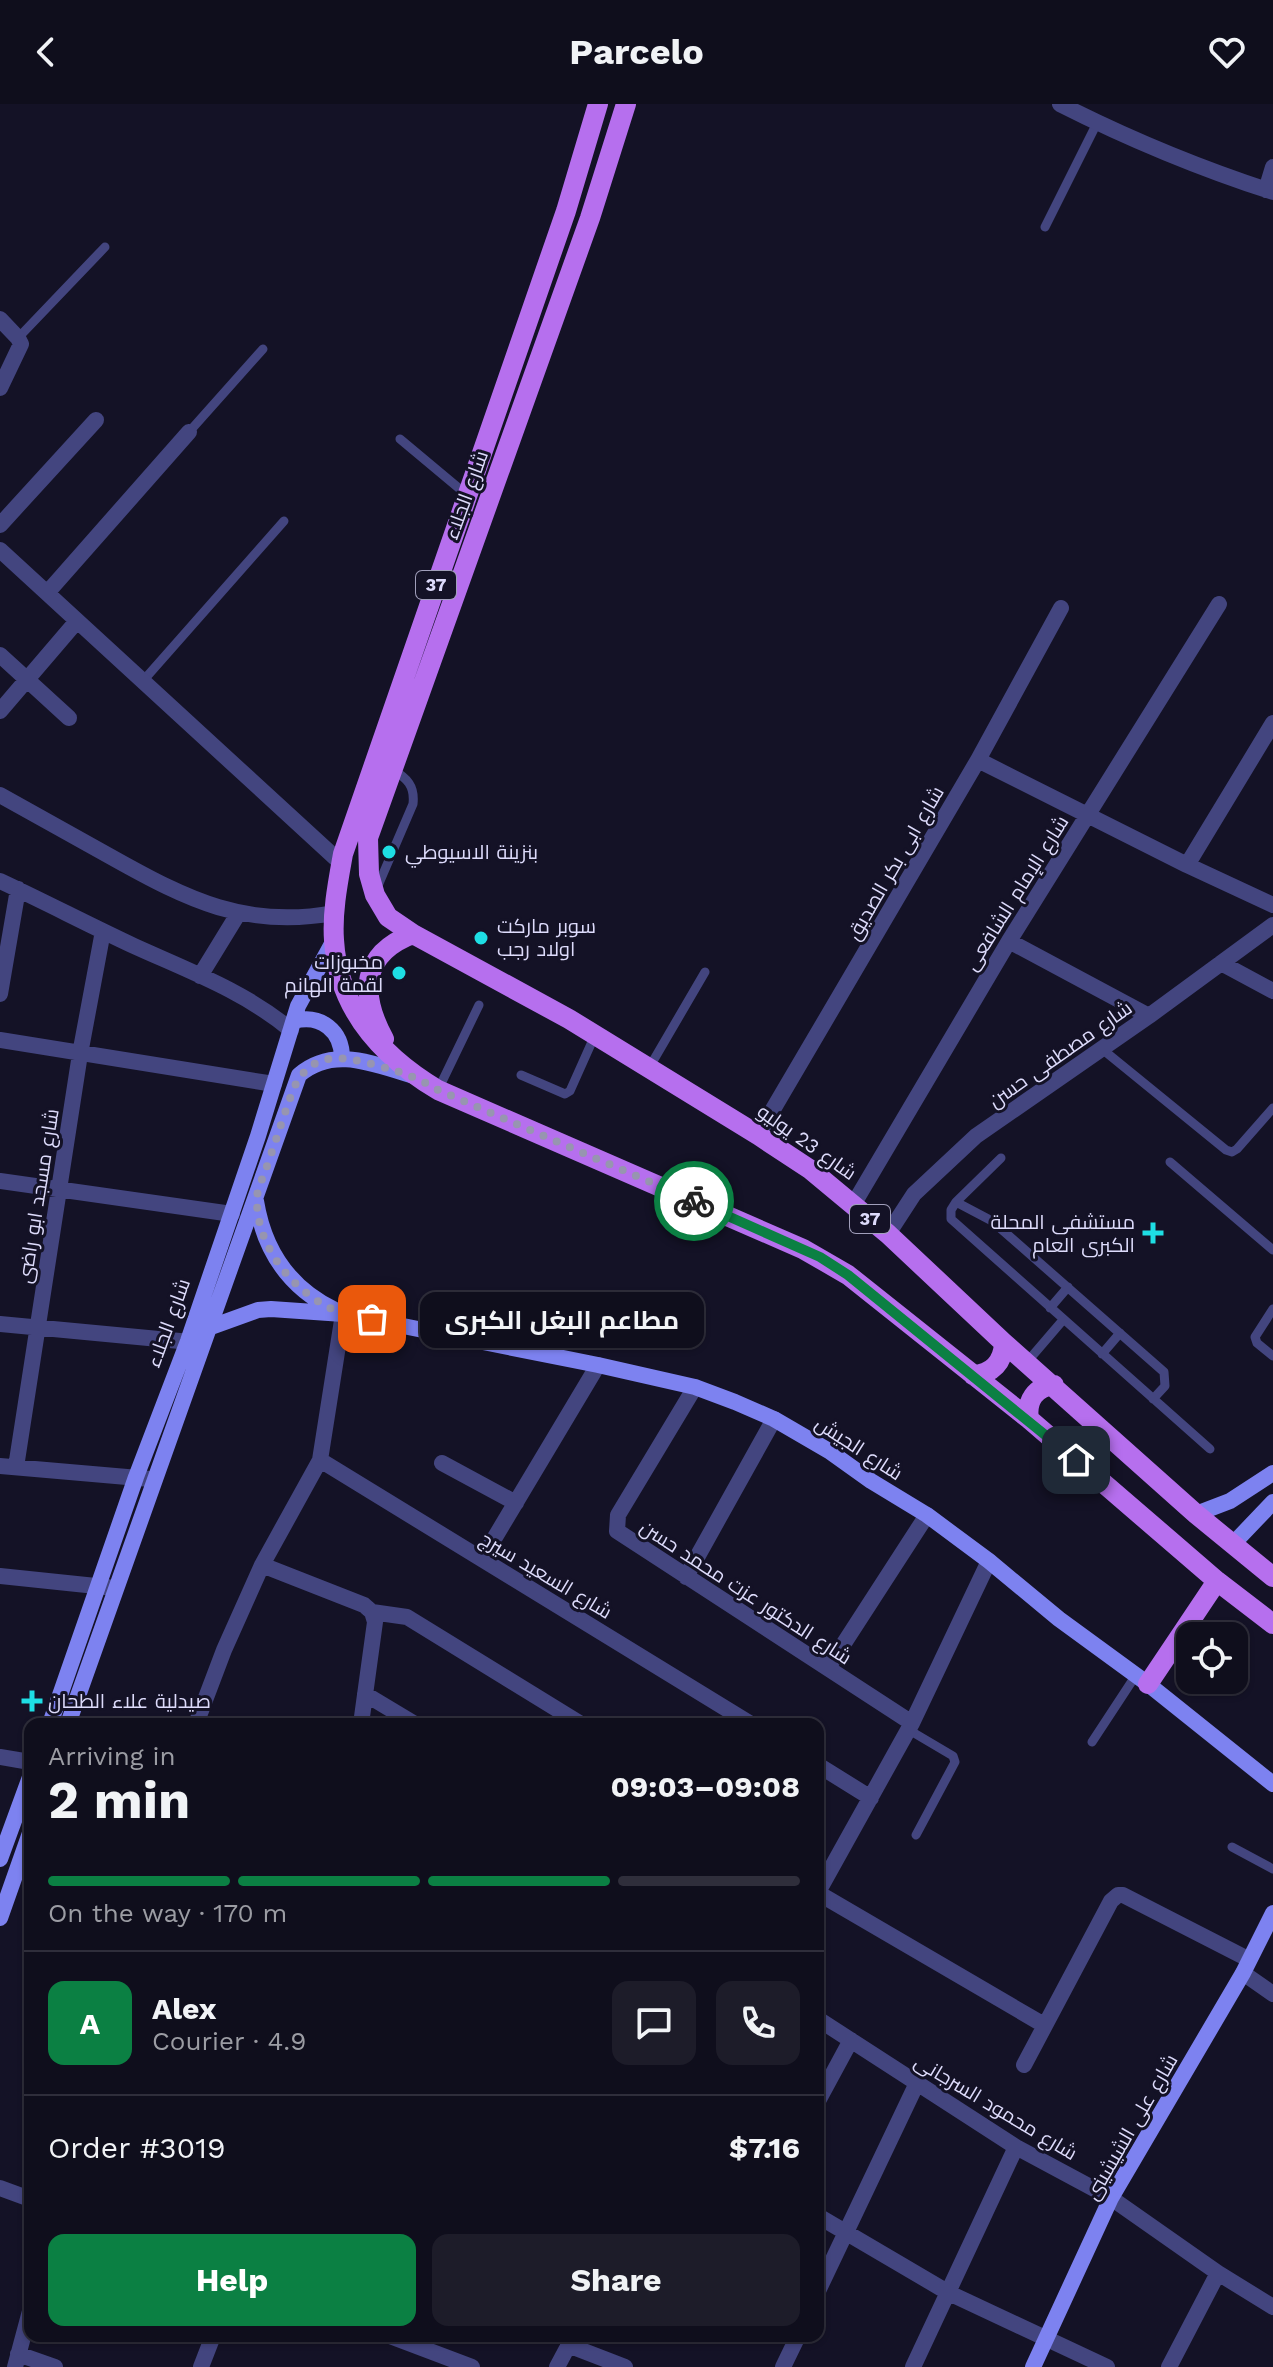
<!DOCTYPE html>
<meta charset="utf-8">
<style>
body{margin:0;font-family:"Work Sans",Cairo,sans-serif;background:#1d1c29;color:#f1f3f6;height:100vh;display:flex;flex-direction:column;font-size:30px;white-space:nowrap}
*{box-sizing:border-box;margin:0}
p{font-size:26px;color:#9b9ca3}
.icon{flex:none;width:44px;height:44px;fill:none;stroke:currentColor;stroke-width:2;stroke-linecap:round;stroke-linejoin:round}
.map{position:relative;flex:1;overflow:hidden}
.drawer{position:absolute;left:24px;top:1614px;width:800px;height:624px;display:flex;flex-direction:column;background:#0f0e1c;border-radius:16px;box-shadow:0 2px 6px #0004,0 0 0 2px #2f2e3b}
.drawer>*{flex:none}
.tools{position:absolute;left:1176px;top:1518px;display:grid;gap:16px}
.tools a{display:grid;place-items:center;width:72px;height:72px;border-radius:16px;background:#0f0e1c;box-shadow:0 2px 6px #0004,0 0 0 2px #2f2e3b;font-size:40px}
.pin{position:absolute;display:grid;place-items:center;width:68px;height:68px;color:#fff;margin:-34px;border-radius:16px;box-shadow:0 4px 12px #0006}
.courier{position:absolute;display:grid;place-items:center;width:80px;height:80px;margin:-40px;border:6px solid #0b8043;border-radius:50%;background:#fff;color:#222;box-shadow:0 2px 10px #0007}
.bubble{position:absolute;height:56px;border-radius:16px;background:#0f0e1c;box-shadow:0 2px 6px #0004,0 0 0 2px #2f2e3b;font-size:26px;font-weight:700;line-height:56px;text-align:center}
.summary em{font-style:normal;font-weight:700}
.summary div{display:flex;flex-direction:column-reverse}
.summary{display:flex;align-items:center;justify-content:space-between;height:136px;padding:0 24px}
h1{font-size:52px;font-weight:700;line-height:60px}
.bar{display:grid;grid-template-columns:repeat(4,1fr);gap:12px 8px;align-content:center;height:96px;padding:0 24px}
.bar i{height:10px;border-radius:6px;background:#2f2e3b}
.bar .current{background:#0b8043}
.bar p{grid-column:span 4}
.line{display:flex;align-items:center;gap:20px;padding:0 24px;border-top:2px solid #2f2e3b}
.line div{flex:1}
.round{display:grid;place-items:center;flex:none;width:84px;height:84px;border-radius:16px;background:#1d1c29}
.cta{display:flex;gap:16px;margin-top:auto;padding:16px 24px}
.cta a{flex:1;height:92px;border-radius:16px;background:#0b8043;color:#fff;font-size:32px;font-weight:700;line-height:92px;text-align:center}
.cta a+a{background:#1d1c29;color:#f1f3f6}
header{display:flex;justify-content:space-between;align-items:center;height:104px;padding:0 24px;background:#0f0e1c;font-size:36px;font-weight:700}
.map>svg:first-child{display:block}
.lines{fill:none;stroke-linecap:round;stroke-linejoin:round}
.lane{stroke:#43457f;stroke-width:9}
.street{stroke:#43457f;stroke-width:16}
.secondary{stroke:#7d82f0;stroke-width:16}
.primary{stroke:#b66fee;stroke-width:20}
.done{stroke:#9795b0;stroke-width:8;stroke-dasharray:0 14.4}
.route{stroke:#0b8043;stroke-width:10}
.poi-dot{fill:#1edee4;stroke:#141226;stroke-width:3}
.labels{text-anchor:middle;stroke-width:6;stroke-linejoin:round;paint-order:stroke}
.shield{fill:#141226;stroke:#a19fbb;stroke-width:2}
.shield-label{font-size:18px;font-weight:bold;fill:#dddbfb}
.street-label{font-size:20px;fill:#dddbfb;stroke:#141226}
.poi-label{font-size:20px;fill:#dddbfb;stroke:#141226;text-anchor:start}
</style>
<header><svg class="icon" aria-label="back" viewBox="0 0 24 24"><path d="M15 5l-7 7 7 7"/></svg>Parcelo<svg class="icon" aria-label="heart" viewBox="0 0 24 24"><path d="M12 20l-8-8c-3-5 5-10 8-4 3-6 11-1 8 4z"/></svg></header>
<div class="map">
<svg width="1273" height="2263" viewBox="0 0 1273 2263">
<rect width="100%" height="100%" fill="#141226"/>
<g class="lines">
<path class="lane" d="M1045 123 1097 19
M18 234 105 143
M189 328 263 245
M400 335 467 391
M142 578 284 417
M377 784 413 700C415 682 407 674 393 666
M1102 945 1226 1046 1232 1048 1237 1045 1273 1004
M649 964 705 868
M521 971 565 990 570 987 595 931
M438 986 479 901
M1001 1054 956 1098 951 1106V1115L1210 1345
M1170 1058 1273 1146
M956 1098 992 1117 1164 1268 1165 1282 1153 1295
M1050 1204 1068 1183
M1273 1205 1255 1233 1257 1239 1273 1252
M1102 1250 1120 1229
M1027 1258 1063 1216
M909 1626 953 1652 955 1658 916 1731
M1092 1638 1136 1571
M1232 1743 1273 1765"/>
<path class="street" d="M1060 0C1129 35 1199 64 1273 88
M1266 86 1273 63
M0 215 18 234 21 240 0 284
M0 421 96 316
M0 446 341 759
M47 489 189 328
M0 551 69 614
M0 607 77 517
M978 656 1187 761 1273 801
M0 691C38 712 75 733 113 754 188 796 246 825 334 809
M1187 761 1273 619
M0 777C45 798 89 821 134 842 189 867 244 887 291 926
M1009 837 1149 912
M1221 859 1273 887
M200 872 238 810
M0 890 18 785
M0 936 274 980
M758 1031 978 656 1061 504
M0 1077 232 1110
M853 1101 1009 837 1219 500
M888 1130 914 1090 976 1032 1149 912 1273 821
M0 1220 201 1239
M695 1283 618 1411 617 1427 912 1619
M320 1356 751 1620
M442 1359 516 1399
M0 1362 150 1375
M16 1363 80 950 103 827
M482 1455 598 1261
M262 1461 364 1501 372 1508 375 1518 361 1620
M0 1472 115 1484
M686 1473 774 1315
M372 1508 407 1513 581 1620
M828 1564 927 1411
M365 1590 415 1620
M196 1620 224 1546 262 1461 320 1356 343 1210
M0 1653 30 1658
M818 1661 871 1694
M818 1788 912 1619 989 1457
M818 1789 1044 1921
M1243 1869 1273 1890
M818 1915 1016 2043 1111 2094 1218 2169 1273 2203
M1024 1961 1111 1797 1118 1791H1123L1248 1855
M818 1997 851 1936
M0 2084 30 2095
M818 2112 949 2189 1107 2263
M818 2187 917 1979
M390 2232 472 2263
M568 2241 625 2263
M18 2250 55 2263
M15 2263 30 2207
M201 2263 213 2232
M557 2263 573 2233
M783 2263 798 2232
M913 2263 1016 2043
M1169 2263 1218 2169"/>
<path class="secondary" d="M294 917C321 910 342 927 342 954
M256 1097C264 1146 289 1184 335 1206
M211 1223 258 1206 271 1205 343 1210 598 1261 695 1283 735 1298 774 1315 829 1347 871 1377 927 1411 989 1457 1059 1515 1148 1580 1273 1680
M1196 1410 1230 1397 1273 1369
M1232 1441 1273 1398
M50 1620 136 1373 188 1237 258 1032 298 902 334 836
M68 1620 299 971C334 941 375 961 414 972
M0 1755 30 1673
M0 1814 30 1729
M1033 2263 1111 2094 1243 1869 1273 1809"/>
<path class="primary" d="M598 0 566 107 343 750C338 778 332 808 334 836 338 905 381 952 438 986L803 1145 848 1171 1029 1315 1217 1477 1273 1520
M626 0 590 114 368 734 369 770 375 791 388 813 413 830 569 915 758 1031 811 1066 888 1130 1004 1239 1196 1410 1273 1473
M384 935C360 891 360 850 413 830
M973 1271C993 1270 1003 1258 1004 1239
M1029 1315C1026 1297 1035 1283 1054 1281
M1148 1580 1217 1477"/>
</g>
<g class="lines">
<path class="done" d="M372 1215C362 1213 351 1212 341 1209 297 1192 257 1146 257 1097 256 1086 264 1072 267 1062 276 1036 284 1011 293 986 311 945 343 952 379 962 401 968 419 974 438 986L694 1097"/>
<path class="route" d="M694 1097 820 1153 848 1171 1076 1356"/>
</g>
<g class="poi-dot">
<circle cx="389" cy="748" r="8"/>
<circle cx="481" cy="834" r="8"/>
<circle cx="399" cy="869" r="8"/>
<path d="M1149 1117h8v8h8v8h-8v8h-8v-8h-8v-8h8z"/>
<path d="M28 1585h8v8h8v8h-8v8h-8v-8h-8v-8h8z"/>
</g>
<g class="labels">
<g class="shield">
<rect x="416" y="467" width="40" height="28" rx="6"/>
<rect x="850" y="1101" width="40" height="28" rx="6"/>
</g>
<g class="shield-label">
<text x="436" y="487">37</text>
<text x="870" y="1121">37</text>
</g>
<g class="street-label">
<text transform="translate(466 391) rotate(-70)" y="7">شارع الجلاء</text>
<text transform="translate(895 759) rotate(-60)" y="7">شارع ابى بكر الصديق</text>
<text transform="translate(1016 789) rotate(-58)" y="7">شارع الإمام الشافعى</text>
<text transform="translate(1060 950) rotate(-35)" y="7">شارع مصطفى حسن</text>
<text transform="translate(807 1038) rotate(35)" y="7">شارع 23 يوليو</text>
<text transform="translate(38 1092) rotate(-81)" y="7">شارع مسجد ابو راضى</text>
<text transform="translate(168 1219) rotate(-70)" y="7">شارع الجلاء</text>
<text transform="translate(859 1344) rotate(33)" y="7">شارع الجيش</text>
<text transform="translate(546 1471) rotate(31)" y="7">شارع السعيد سيرج</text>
<text transform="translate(746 1488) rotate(33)" y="7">شارع الدكتور عزت محمد حسن</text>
<text transform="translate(996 2003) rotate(31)" y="7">شارع محمود السرجانى</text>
<text transform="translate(1131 2023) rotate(-60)" y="7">شارع على الشيشينى</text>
</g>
<g class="poi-label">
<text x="405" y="755">بنزينة الاسيوطي</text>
<text x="497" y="829">سوبر ماركت<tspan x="497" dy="23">اولاد رجب</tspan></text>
<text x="383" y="865" text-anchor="end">مخبوزات<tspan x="383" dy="23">لقمة الهانم</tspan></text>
<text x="1135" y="1125" text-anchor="end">مستشفى المحلة<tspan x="1135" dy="23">الكبرى العام</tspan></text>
<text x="48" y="1604">صيدلية علاء الطحان</text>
</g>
</g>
</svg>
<div class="tools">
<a><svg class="icon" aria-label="locate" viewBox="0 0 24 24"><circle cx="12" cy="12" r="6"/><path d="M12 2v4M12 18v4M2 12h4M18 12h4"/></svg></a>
</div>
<div class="pin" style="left:372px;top:1215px;background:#ea580c"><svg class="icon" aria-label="bag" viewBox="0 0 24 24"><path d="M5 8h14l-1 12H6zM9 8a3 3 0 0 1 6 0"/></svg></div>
<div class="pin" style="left:1076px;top:1356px;background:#1f2937"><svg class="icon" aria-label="home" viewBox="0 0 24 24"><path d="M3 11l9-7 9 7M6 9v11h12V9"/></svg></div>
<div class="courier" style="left:694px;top:1097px"><svg class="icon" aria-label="bike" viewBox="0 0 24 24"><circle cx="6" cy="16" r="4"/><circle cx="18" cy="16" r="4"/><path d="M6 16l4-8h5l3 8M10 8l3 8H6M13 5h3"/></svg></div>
<div class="bubble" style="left:420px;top:1188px;width:284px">مطاعم البغل الكبرى</div>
<section class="drawer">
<div class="summary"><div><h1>2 min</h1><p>Arriving in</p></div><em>09:03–09:08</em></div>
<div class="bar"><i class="current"></i><i class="current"></i><i class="current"></i><i></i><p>On the way · 170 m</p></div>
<div class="line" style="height:144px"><b class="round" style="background:#0b8043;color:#fff">A</b><div><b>Alex</b><p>Courier · 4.9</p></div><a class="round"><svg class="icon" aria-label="chat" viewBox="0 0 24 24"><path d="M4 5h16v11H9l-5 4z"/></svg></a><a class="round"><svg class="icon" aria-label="phone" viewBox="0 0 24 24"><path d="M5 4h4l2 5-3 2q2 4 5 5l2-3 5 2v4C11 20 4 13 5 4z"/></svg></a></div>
<div class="line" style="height:104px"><div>Order #3019</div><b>$7.16</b></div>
<div class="cta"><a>Help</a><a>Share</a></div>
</section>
</div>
